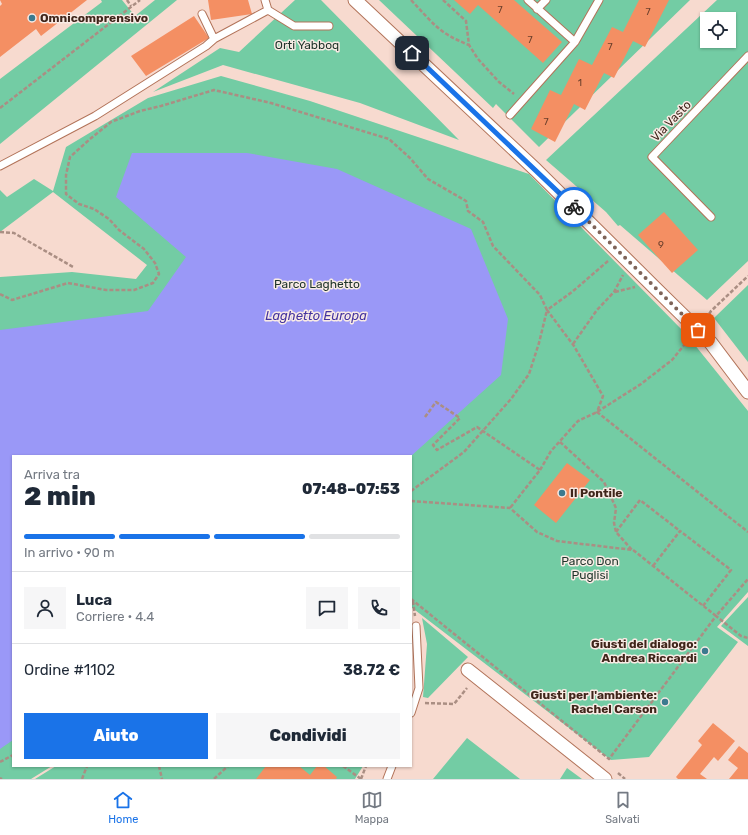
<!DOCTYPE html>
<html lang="it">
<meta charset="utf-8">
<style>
body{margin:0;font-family:Rubik,sans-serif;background:#f6f6f7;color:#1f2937;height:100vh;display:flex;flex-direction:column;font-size:15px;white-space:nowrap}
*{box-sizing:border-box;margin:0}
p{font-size:13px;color:#747a83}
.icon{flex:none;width:22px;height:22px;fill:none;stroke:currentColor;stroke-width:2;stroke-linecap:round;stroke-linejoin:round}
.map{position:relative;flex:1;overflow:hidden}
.details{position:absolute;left:12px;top:455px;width:400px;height:312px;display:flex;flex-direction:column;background:#fff;border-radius:0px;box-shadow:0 1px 3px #0004}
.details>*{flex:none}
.buttons{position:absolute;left:700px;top:12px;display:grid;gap:8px}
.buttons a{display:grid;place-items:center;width:36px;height:36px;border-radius:0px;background:#fff;box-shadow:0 1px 3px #0004;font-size:20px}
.pin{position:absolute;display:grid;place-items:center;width:34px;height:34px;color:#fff;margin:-17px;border-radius:8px;box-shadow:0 2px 6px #0006}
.courier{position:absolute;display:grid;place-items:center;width:40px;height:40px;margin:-20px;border:3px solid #1a73e8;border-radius:50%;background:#fff;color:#222;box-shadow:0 1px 5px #0007}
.summary em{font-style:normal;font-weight:800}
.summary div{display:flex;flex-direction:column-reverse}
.summary{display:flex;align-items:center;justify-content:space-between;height:68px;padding:0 12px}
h1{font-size:26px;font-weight:800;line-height:30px}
.bar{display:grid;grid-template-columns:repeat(4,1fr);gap:6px 4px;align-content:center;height:48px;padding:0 12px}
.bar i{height:5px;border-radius:3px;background:#e0e1e3}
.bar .selected{background:#1a73e8}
.bar p{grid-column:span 4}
.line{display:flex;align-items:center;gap:10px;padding:0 12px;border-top:1px solid #e0e1e3}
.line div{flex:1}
.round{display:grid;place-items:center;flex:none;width:42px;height:42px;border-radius:0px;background:#f6f6f7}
.action{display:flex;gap:8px;margin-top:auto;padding:8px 12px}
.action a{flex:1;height:46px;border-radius:0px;background:#1a73e8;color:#fff;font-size:16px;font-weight:800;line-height:46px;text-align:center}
.action a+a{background:#f6f6f7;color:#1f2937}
.menu{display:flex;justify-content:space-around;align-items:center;height:56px;border-top:1px solid #e0e1e3;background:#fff;font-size:11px;color:#747a83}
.menu a{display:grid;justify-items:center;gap:2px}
.menu .selected{color:#1a73e8}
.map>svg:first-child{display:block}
.green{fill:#73cca4;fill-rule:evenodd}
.water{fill:#9a98f7}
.building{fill:#f48f63}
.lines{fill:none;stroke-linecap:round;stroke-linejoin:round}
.service-casing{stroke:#b27359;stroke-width:9}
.minor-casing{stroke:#b27359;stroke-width:15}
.path{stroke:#aa8e83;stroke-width:2.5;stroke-dasharray:4 2;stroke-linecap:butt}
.service{stroke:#fff;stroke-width:7}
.minor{stroke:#fff;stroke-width:13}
.done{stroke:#7f6459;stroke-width:4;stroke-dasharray:0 7.2}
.route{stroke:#1a73e8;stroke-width:5}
.poi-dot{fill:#3c7a8f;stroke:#f9ebe5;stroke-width:1.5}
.labels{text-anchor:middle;stroke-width:3;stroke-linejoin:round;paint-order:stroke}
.number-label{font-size:10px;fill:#6c402c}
.poi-label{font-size:12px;font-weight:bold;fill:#3f251a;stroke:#f9ebe5;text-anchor:start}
.park-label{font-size:12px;fill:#1d3329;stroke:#f9ebe5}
.street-label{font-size:12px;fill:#3f251a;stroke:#f9ebe5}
.water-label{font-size:13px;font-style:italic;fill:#44339f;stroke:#f9ebe5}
</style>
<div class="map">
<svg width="748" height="779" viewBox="0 0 748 779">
<rect width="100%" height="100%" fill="#f7dacf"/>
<path class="green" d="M101 0H122L135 16 155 0H177L0 144V79L102 2Z
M295 0H321L459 140 360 103 223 65 153 92 220 48 239 52Z
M379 0H690L539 147 496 104 493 108Z
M717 0H748V261L707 300 620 225 618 226 606 212 546 160ZM707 19H729V41H707Z
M221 76 310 101 529 174 686 334 748 411V592L717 627 738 642 649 757 611 760 411 607V456H13V766H52L31 779H0V277L72 272 136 279 147 265 53 192 0 232V190L7 197 34 179 53 191 66 147 148 98Z
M748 285V362L714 318Z
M748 597V646L721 626Z
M422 618 468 657 428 698 423 697 427 644Z
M467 738 520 779H433Z
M56 766H363L355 779H35Z
M567 768 582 779H560Z"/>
<path class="water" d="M132 153H247L337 169 471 229 508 319 501 375 411 456H13V740L0 749V330L148 311 186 257 116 197Z"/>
<path class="building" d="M0 0H87L41 36 36 29 0 57V6L2 4Z
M208 0H248L252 14 211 20Z
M454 0H514L562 42 543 63 478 5 470 14Z
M639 0H669L645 47 633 41 614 78 604 73 585 110 574 104 555 142 531 129 550 90 561 95 579 59 592 65 612 27 623 32Z
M194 16 209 38 146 76 131 56Z
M664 212 698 250 672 273 638 235Z
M567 463 590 480 556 523 534 505Z
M713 723 735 741 718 761 714 757 700 774 707 779H678L676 777 702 745 698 741Z
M739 746 748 753V779H729L738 768 728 760Z
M266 766H299L310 775 317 766H324L337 777 336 779H256Z"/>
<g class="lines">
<defs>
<path id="service" d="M537 9 546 0
M268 10 294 26H329
M214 39 268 10 265 0
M575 42 599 0
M510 115 575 42 528 0
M0 166 95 116 206 46 214 39 202 14
M711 217 652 157 748 56
M411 713 419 688 416 626
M387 779 392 766"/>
<path id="minor" d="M355 0 536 170 653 286 711 343 748 392
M468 670 605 779"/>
</defs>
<use href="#service" class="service-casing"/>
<use href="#minor" class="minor-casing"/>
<path class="path" d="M127 0 131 6
M411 0C433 23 438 33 469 45
M443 0 466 21 469 45 478 59 499 82 514 94
M0 108 140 0
M0 232 14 233 73 267
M608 261 572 292 547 310 574 346 603 396 597 412 748 532
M615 292 635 287
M0 294 12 300 68 283 106 290H134L153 283 159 274 155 263 144 249 119 230 109 219 94 209 79 204 66 194V175L70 157 90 139 111 122 140 111 161 106 214 90 271 103 389 139 410 158 428 179 466 201 468 211 483 222 493 246 540 295 547 310 539 343 529 374 511 399 464 452 411 491
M706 319 711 311 748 276
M573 344 597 310 614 292 623 275
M425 417 436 402 460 418 433 445 437 450 477 427 540 470 510 508
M560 442 604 482 616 508 614 523 616 532 632 550
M540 470 551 451 578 421 597 412 641 384 672 360 689 339
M411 501 510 508 537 532 557 541 633 550 716 616 748 579
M616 532 640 500 680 531
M653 566 680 531 731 570 703 606
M411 599 609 759 716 616 741 636 748 638
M413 601 415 616
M425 703 454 704 467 688
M0 762 13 755
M159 766 162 779
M343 766 361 779
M618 773 625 779
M0 778 2 779
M82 779 87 766
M214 779 228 766
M361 779 366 766"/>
<use href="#service" class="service"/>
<use href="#minor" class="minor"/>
</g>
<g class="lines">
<path class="done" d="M574 207 698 330"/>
<path class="route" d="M412 53 574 207"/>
</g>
<g class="poi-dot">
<circle cx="32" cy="18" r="4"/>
<circle cx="562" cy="493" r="4"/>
<circle cx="705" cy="651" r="4"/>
<circle cx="665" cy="702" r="4"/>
</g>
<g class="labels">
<g class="number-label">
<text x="500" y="13">7</text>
<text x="648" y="15">7</text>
<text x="530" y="43">7</text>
<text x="610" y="50">7</text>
<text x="580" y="86">1</text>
<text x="546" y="125">7</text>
<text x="661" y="248">9</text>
</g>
<g class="poi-label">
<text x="40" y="22">Omnicomprensivo</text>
<text x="570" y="497">Il Pontile</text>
<text x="697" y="648" text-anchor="end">Giusti del dialogo:<tspan x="697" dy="14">Andrea Riccardi</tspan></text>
<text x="657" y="699" text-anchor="end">Giusti per l'ambiente:<tspan x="657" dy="14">Rachel Carson</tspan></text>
</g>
<g class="park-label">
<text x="307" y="49">Orti Yabboq</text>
<text x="317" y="288">Parco Laghetto</text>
<text x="590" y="565">Parco Don<tspan x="590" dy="14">Puglisi</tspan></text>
</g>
<g class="street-label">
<text transform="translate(671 121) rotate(-46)" y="4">Via Vasto</text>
</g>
<g class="water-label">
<text x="316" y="320">Laghetto Europa</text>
</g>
</g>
</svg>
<div class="buttons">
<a><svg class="icon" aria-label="locate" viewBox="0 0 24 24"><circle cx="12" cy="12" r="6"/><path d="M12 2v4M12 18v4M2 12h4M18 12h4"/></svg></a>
</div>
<div class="pin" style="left:698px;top:330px;background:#ea580c"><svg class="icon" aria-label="bag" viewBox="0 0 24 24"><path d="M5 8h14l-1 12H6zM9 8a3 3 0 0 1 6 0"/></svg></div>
<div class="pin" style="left:412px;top:53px;background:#1f2937"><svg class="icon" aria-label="home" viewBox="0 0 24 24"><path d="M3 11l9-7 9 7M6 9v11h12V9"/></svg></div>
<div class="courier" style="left:574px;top:207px"><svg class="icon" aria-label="bike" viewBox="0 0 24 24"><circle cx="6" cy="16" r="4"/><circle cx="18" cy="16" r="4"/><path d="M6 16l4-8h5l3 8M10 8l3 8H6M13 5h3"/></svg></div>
<section class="details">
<div class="summary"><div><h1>2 min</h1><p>Arriva tra</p></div><em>07:48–07:53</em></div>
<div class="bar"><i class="selected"></i><i class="selected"></i><i class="selected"></i><i></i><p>In arrivo · 90 m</p></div>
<div class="line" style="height:72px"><a class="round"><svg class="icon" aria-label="person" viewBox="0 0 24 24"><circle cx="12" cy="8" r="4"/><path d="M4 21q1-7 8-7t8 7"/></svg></a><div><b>Luca</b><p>Corriere · 4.4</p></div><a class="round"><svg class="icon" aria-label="chat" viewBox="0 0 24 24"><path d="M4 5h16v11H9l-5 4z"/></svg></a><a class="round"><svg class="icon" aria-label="phone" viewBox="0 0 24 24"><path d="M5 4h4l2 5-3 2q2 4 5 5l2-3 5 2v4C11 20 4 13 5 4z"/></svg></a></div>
<div class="line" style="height:52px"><div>Ordine #1102</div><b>38.72 €</b></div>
<div class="action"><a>Aiuto</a><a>Condividi</a></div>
</section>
</div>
<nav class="menu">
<a class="selected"><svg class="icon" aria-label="home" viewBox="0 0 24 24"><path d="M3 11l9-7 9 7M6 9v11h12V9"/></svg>Home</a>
<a><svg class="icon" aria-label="map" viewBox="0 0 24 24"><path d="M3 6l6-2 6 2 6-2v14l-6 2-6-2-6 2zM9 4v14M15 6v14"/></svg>Mappa</a>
<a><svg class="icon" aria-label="saved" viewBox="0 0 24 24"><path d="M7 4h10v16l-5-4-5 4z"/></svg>Salvati</a>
</nav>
